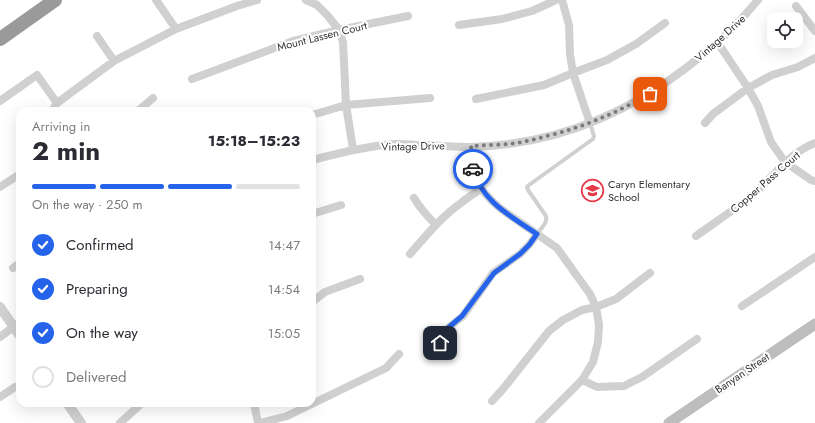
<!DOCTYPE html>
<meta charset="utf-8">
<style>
body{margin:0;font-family:Jost,sans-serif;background:#f7f7f7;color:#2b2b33;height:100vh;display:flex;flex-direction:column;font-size:15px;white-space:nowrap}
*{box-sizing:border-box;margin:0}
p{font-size:13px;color:#7c7c81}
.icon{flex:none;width:22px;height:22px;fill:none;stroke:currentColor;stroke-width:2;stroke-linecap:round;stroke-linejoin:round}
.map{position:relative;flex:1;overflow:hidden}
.drawer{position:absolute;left:16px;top:107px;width:300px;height:300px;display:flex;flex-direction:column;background:#fff;border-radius:12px;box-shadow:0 4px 16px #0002}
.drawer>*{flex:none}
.controls{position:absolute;left:767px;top:12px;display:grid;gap:8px}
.controls a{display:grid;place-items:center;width:36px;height:36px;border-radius:8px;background:#fff;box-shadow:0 4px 16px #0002;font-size:20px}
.pin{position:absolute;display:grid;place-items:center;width:34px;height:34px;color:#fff;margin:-17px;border-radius:8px;box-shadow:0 2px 6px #0006}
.courier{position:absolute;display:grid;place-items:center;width:40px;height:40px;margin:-20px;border:3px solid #2563eb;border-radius:50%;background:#fff;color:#222;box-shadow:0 1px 5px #0007}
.overview em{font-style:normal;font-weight:700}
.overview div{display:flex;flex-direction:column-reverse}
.overview{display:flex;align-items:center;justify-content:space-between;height:68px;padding:0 16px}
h1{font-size:26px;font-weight:700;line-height:30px}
.bar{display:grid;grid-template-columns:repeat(4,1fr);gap:6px 4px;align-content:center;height:48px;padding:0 16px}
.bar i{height:5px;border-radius:3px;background:#e1e1e2}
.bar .active{background:#2563eb}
.bar p{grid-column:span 4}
ol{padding:0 16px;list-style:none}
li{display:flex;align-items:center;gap:12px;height:44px}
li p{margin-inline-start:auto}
li .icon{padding:4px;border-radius:50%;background:#2563eb;color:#fff;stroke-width:4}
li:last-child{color:#7c7c81}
li i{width:22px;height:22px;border:2px solid #e1e1e2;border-radius:50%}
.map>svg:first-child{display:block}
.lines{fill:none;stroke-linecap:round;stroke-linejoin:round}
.service{stroke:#d0d0d0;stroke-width:4}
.minor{stroke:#d0d0d0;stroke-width:8}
.tertiary{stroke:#d0d0d0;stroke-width:10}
.secondary{stroke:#bdbdbd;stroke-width:11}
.motorway{stroke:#9a9a9a;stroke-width:14}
.done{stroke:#7a7a7a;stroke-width:4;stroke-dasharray:0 7.2}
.route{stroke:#2563eb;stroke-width:5}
.labels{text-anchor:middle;stroke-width:4;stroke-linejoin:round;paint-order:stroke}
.street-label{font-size:11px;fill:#333;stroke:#fff}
.poi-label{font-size:11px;fill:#333;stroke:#fff;text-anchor:start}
</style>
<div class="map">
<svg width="815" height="423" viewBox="0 0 815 423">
<rect width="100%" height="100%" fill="#fff"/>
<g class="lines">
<path class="service" d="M537 234C541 228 548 223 546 216L528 190 527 187 529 185 593 139 594 136 590 123"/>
<path class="minor" d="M156 0 176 29
M306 0 317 5 328 16 339 30 343 42 346 105 353 149
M562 0 569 25 570 54 573 73 590 123
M796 6 815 31
M459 25 502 19 532 11 556 0
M97 36 114 61
M718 43 748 88 758 106 771 142 785 162 811 180 815 181
M192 79 293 41 339 30 408 16
M476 99 544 85 573 73 607 60 636 44 665 23
M0 101 37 75 57 103
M52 111 57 103 114 61 176 29 237 6 257 0
M138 111 153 98
M312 115 346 105 430 98
M705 123 713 114 748 88 772 75 798 67 815 58
M471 147C472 157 472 168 475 177 480 190 490 200 501 209L557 248 590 294 596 307 599 325 598 342 593 362 582 380 539 423
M312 160C340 153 367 146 395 144 402 144 409 144 416 145 434 145 453 147 471 147 551 145 622 117 686 68 713 48 736 27 758 0
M0 187 20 174
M414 198C420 208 427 216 436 225
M312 214 341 205
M696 236C717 221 737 208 756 192 777 173 788 154 815 143
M410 254C426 236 441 217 461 203 467 198 475 193 481 189
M13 268 20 263
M312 302 325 292 360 279
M742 306 815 257
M0 337 20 322
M439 343 448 328 463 316 493 273 520 254 529 245 537 234
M582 380 597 387 624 386 642 377 697 339
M0 397 15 387
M492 401 503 389 549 331 563 320 582 310 596 307 616 299 650 273
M254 403 258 423
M120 423 142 403
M260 423 287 416 386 368 399 354"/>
<path class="tertiary" d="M0 307 20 336
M67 403 81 423"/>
<path class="secondary" d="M669 423 815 324"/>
<path class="motorway" d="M0 39 55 0"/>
</g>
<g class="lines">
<path class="done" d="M473 169 471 146C486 145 502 145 517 143 527 141 537 139 547 136 585 127 617 112 650 94"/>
<path class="route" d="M440 343 448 328 462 316 494 273 520 254 529 245 537 234C512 217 481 201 473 169"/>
</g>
<defs>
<symbol id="school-ring" viewBox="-11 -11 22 22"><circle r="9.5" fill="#fff" stroke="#e63946" stroke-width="1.5"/><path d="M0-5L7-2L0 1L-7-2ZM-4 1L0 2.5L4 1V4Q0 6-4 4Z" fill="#e63946"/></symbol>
</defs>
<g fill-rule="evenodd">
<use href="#school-ring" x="580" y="178" width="25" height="25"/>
</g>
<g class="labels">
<g class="street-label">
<text transform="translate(322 36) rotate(-14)" y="4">Mount Lassen Court</text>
<text transform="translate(720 38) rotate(-42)" y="4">Vintage Drive</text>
<text transform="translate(413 146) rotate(-1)" y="4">Vintage Drive</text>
<text transform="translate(765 182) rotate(-41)" y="4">Copper Pass Court</text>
<text transform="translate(742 373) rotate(-34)" y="4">Banyan Street</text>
</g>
<g class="poi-label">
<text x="608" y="188">Caryn Elementary<tspan x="608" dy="13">School</tspan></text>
</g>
</g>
</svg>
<div class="controls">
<a><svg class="icon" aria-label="locate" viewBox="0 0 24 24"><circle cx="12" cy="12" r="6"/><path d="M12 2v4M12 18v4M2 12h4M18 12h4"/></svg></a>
</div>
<div class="pin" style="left:650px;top:94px;background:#ea580c"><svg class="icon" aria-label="bag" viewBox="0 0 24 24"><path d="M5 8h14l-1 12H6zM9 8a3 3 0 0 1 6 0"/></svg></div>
<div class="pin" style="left:440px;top:343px;background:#1f2937"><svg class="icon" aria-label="home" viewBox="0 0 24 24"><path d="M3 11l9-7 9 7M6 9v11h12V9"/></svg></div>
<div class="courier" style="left:473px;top:169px"><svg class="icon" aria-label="car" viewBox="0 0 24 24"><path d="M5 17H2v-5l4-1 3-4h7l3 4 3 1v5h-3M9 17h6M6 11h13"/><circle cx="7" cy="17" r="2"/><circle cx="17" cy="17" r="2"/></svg></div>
<section class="drawer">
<div class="overview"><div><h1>2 min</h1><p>Arriving in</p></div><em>15:18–15:23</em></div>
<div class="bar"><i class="active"></i><i class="active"></i><i class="active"></i><i></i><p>On the way · 250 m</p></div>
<ol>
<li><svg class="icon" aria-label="check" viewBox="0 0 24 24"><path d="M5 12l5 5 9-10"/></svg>Confirmed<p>14:47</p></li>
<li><svg class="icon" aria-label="check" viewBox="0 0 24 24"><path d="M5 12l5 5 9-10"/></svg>Preparing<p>14:54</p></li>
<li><svg class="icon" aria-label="check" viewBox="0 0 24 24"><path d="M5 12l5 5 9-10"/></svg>On the way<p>15:05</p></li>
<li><i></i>Delivered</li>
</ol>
</section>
</div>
